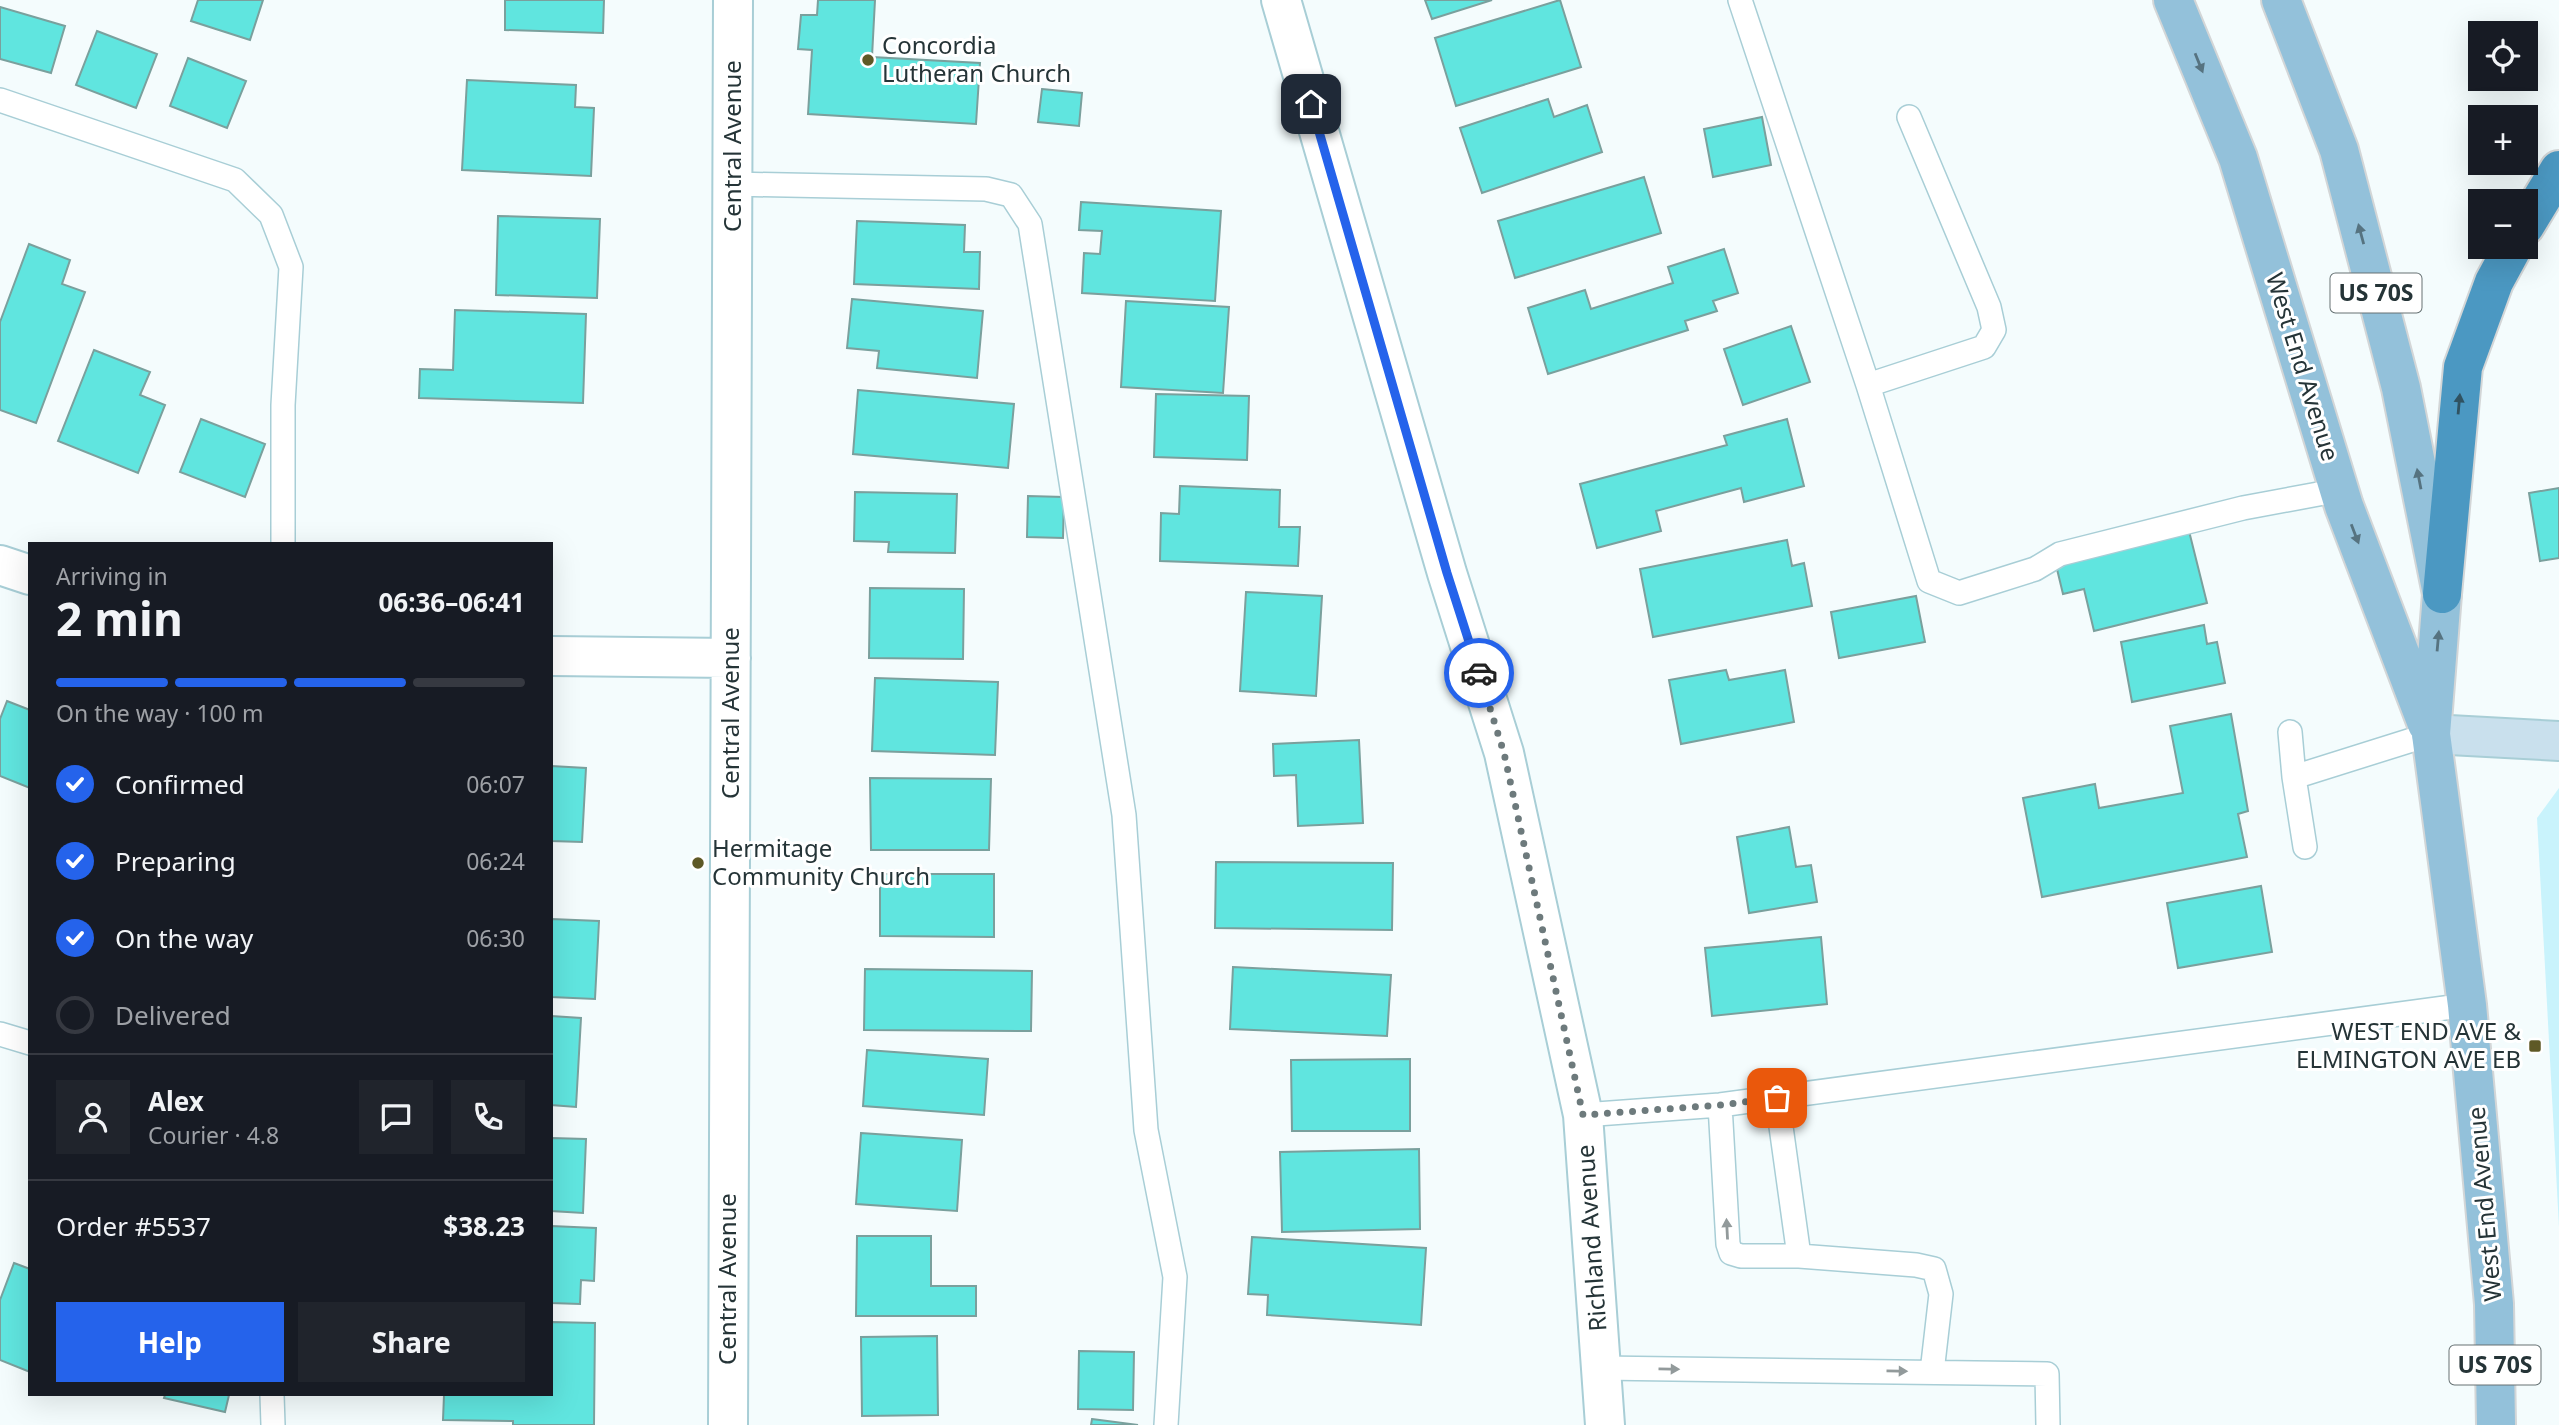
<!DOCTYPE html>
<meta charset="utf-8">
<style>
body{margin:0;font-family:"Noto Sans",sans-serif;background:#20242c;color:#f1f3f6;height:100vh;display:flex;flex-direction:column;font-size:26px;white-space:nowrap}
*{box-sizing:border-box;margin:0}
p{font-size:23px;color:#9ea1a6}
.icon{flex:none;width:38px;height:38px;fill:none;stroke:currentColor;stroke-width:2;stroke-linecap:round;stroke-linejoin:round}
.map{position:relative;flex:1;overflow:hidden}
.panel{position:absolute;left:28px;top:542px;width:525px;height:854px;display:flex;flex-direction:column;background:#171b24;border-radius:0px;box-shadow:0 7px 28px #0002}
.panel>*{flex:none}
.controls{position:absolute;left:2468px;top:21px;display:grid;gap:14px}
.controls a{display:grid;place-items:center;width:70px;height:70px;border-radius:0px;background:#171b24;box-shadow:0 7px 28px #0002;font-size:35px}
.pin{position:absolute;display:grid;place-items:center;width:60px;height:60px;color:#fff;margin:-30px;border-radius:14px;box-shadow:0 4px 10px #0006}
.courier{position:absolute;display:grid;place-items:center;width:70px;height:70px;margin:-35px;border:5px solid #2563eb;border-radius:50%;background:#fff;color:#222;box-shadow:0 2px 9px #0007}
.overview em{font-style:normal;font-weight:700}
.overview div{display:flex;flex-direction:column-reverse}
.overview{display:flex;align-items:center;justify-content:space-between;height:119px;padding:0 28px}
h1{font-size:46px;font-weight:700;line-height:52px}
.bar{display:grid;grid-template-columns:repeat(4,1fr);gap:10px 7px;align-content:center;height:84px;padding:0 28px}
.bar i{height:9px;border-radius:5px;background:#363941}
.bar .current{background:#2563eb}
.bar p{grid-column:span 4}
.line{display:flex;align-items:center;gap:18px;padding:0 28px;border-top:2px solid #363941}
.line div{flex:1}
.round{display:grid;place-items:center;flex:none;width:74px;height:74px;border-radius:0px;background:#20242c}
ol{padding:0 28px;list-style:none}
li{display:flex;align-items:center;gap:21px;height:77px}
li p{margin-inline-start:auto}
li .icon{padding:7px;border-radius:50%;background:#2563eb;color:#fff;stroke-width:4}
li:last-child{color:#9ea1a6}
li i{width:38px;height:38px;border:4px solid #363941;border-radius:50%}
.primary-button{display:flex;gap:14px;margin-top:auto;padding:14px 28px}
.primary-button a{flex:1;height:80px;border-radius:0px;background:#2563eb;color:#fff;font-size:28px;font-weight:700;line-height:80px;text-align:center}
.primary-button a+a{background:#20242c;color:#f1f3f6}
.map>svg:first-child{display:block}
.green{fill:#c9f3fc}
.building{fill:#60e5df;stroke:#7aa09d;stroke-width:2}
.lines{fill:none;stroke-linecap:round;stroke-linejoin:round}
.lane-casing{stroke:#a8ced6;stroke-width:26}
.street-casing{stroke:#a8ced6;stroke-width:42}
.secondary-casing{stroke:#a8ced6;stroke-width:42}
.primary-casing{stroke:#d3d6d7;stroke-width:42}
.highway-casing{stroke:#d3d6d7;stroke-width:42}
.lane{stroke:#fff;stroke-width:23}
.street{stroke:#fff;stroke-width:38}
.secondary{stroke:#c9e0ed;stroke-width:38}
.primary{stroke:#93c1da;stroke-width:38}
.highway{stroke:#4b98c2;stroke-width:38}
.oneway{fill:#567380}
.oneway2{fill:#305261}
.oneway3{fill:#929a9b}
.done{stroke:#6d7a7c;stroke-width:7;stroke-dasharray:0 12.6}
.route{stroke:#2563eb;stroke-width:9}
.poi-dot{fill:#5e5926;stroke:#fff;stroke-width:2.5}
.labels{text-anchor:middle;stroke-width:6;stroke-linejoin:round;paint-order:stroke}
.shield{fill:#fff;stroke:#667173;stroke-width:2}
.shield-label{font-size:23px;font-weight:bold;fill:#253437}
.poi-label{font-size:24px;fill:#253437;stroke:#fff;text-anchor:start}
.street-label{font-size:24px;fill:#253437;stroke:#fff}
</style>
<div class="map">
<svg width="2559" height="1425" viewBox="0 0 2559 1425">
<rect width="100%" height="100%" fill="#f4fcfd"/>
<path class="green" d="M2559 788V1227L2537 818Z"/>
<path class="building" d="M198 0H263L250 40 191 21Z
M505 0H604L603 33 505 30Z
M818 0H875L872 57 980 63 976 124 808 114 812 50 798 49 801 15H817Z
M1425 0H1492L1432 19Z
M1560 0 1581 67 1456 106 1435 38Z
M0 7 65 26 51 73 0 59Z
M97 31 157 54 136 108 76 85Z
M188 58 246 81 227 128 170 106Z
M467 80 576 85 575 107 594 108 591 176 462 170Z
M1042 89 1082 93 1079 126 1038 122Z
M1548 99 1554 117 1587 105 1602 152 1482 193 1460 128Z
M1762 117 1771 165 1713 177 1704 129Z
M1644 177 1661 233 1515 278 1498 221Z
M1081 202 1221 211 1215 301 1082 293 1084 253 1100 254 1102 231 1079 230Z
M498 216 600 219 597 298 496 295Z
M857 221 965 225 964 252H980L979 289 854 284Z
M29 244 70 260 62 284 85 292 36 423 0 410V322Z
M1724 249 1738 293 1713 301 1717 311 1685 321 1688 330 1548 374 1528 308 1585 290 1591 309 1673 283 1668 267Z
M852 299 983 311 977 378 877 368 879 351 847 348Z
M1126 301 1229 307 1223 393 1121 387Z
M455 310 586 314 583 403 419 398 420 369 453 370Z
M1791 326 1810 382 1743 405 1724 349Z
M94 350 150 372 140 395 165 405 138 473 58 441Z
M858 390 1014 404 1008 468 853 454Z
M1156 394 1249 396 1247 460 1154 457Z
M201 419 265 444 245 497 180 472Z
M1787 419 1804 486 1744 502 1741 488 1656 511 1661 531 1597 548 1580 484 1727 445 1724 436Z
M1180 486 1280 490 1279 527H1300L1298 566 1160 561 1161 513 1179 514Z
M2559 488V558L2540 561 2529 493Z
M855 492 957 494 955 553 888 552 889 542 854 541Z
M1028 496 1064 497 1063 538 1027 537Z
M2189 531 2207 603 2094 631 2084 589 2063 594 2056 565Z
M1787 540 1792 566 1804 563 1812 606 1653 637 1640 569Z
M870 588 964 589 963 659 869 658Z
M1246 592 1322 596 1316 696 1240 691Z
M1916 596 1925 642 1839 658 1831 612Z
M2204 625 2207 644 2217 642 2225 683 2132 702 2121 642Z
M1726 670 1729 680 1785 670 1794 722 1681 744 1669 680Z
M875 678 998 682 995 755 872 751Z
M7 701 30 710V788L0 776V719Z
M2231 714 2248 811 2238 814 2247 857 2042 897 2023 798 2095 784 2099 808 2183 793 2170 726Z
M1359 740 1363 823 1298 826 1296 775 1274 776 1273 744Z
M551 766 586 768 582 842 551 841Z
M870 778 991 779 989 850H871Z
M1789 827 1796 867 1811 865 1817 902 1749 913 1737 837Z
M1216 862 1393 863 1392 930 1215 928Z
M880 874H994V937L880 936Z
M2261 886 2272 952 2178 968 2167 903Z
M551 919 599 921 595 999 551 997Z
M1821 937 1827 1004 1712 1016 1705 948Z
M1233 967 1391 975 1387 1036 1230 1029Z
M865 969 1032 971 1031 1031 864 1030Z
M551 1016 581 1018 576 1107 551 1105Z
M867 1050 988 1059 984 1115 863 1106Z
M1410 1059V1131H1292L1291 1060Z
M861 1133 962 1140 957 1211 856 1204Z
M551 1138 586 1139 583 1213 551 1211Z
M1419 1149 1420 1229 1282 1232 1280 1152Z
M551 1226 596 1228 594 1281 581 1280 580 1304 551 1303Z
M857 1236H931V1286H976V1316H856Z
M1252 1237 1426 1248 1421 1325 1267 1315 1268 1295 1248 1294Z
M14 1263 30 1269V1372L0 1360V1300Z
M551 1322 595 1323 594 1425H513V1421L443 1420 444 1395H551Z
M937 1336 938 1415 862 1416 861 1337Z
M1079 1351 1134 1352 1133 1410 1078 1409Z
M165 1395H229L225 1412 164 1398Z
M1092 1419 1138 1425H1091Z"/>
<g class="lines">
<defs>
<path id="lane" d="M1740 0 1868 385 1929 581 1959 593 2035 569 2060 554 2243 508 2340 490
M0 100 235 180 271 215 291 267 283 405V544
M732 184 986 189 1011 195 1030 224 1124 815 1146 1130 1175 1277 1166 1425
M1868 385 1984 347 1994 330 1989 307 1909 117
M2290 732 2294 777
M2305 847 2294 777 2431 734
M0 1034 30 1043
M1777 1098 1799 1256 1916 1265 1934 1269 1941 1294 1932 1372
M1720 1105 1728 1244 1731 1253 1741 1256H1799
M1583 1115 1720 1105 2467 1005
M1601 1368 2047 1374 2048 1425
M272 1395 273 1425"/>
<path id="street" d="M1281 0 1447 573 1504 753 1583 1115 1605 1425
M0 565 30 575
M551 656 731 658
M728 1425 733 0"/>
<path id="secondary" d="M2431 734 2559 741"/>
<path id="primary" d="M2173 0 2238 158 2344 506 2427 724
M2281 0 2339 150 2401 388 2442 594 2431 734 2467 1005 2494 1304 2496 1425"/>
<path id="highway" d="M2525 226 2559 170
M2442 594 2463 367 2494 282 2513 247"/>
</defs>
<use href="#lane" class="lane-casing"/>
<use href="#street" class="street-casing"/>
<use href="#secondary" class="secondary-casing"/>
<use href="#primary" class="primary-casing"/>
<use href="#highway" class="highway-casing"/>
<use href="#lane" class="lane"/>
<use href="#street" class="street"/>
<use href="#secondary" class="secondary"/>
<use href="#primary" class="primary"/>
<use href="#highway" class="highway"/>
</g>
<defs><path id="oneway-solid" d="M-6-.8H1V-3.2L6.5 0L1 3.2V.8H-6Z" transform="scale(1.75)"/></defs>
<g class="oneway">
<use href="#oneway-solid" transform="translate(2199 63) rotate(68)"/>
<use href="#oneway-solid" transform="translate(2361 234) rotate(-105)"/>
<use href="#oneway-solid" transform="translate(2419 479) rotate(-101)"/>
<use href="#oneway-solid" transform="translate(2355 534) rotate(69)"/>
<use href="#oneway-solid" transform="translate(2438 641) rotate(-85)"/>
</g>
<use class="oneway2" href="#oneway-solid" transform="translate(2459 404) rotate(-85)"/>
<g class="oneway3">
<use href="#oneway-solid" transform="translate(1727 1229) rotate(-93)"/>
<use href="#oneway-solid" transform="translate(1669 1369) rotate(1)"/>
<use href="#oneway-solid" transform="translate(1897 1371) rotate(1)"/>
</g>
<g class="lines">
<path class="done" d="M1479 673 1504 753 1583 1115 1720 1105 1777 1098"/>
<path class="route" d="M1311 104 1447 573 1479 673"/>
</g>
<g class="poi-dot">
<circle cx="868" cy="60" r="7"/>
<circle cx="698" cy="863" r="7"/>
<rect x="2528" y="1039" width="14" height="14" rx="3.5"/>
</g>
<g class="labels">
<g class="shield">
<rect x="2330.5" y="273.5" width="91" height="39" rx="5"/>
<rect x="2449.5" y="1345.5" width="91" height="39" rx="5"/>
</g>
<g class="shield-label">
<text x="2376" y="301">US 70S</text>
<text x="2495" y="1373">US 70S</text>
</g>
<g class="poi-label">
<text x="882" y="54">Concordia<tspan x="882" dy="28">Lutheran Church</tspan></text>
<text x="712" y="857">Hermitage<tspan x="712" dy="28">Community Church</tspan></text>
<text x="2521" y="1040" text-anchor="end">WEST END AVE &amp;<tspan x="2521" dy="28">ELMINGTON AVE EB</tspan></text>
</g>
<g class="street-label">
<text transform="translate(733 146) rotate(-90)" y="8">Central Avenue</text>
<text transform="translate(2302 367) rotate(73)" y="8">West End Avenue</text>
<text transform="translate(731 713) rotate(-90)" y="8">Central Avenue</text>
<text transform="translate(2485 1204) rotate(-95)" y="8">West End Avenue</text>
<text transform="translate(1592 1238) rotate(-94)" y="8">Richland Avenue</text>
<text transform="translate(728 1279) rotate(-90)" y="8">Central Avenue</text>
</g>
</g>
</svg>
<div class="controls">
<a><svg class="icon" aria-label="locate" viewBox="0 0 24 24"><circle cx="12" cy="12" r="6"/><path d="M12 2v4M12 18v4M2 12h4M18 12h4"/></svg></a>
<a>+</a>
<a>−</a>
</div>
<div class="pin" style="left:1777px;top:1098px;background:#ea580c"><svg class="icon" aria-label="bag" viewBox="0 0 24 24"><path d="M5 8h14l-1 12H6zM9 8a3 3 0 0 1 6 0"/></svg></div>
<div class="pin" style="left:1311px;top:104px;background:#1f2937"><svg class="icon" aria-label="home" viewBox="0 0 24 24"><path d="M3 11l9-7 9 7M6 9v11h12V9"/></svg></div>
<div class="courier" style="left:1479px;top:673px"><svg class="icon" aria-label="car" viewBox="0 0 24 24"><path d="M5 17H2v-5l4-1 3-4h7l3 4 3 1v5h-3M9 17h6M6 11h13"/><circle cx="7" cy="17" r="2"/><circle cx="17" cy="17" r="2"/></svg></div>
<section class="panel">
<div class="overview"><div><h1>2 min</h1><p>Arriving in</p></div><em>06:36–06:41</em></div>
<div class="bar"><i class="current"></i><i class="current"></i><i class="current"></i><i></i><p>On the way · 100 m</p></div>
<ol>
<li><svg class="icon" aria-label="check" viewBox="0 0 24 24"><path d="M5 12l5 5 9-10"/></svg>Confirmed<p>06:07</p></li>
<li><svg class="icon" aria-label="check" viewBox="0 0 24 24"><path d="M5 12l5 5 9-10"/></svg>Preparing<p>06:24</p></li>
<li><svg class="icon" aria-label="check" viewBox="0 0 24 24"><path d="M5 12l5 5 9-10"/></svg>On the way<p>06:30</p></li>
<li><i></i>Delivered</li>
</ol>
<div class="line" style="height:126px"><a class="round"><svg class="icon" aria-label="person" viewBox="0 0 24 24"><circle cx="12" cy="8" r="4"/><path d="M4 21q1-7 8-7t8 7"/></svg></a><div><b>Alex</b><p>Courier · 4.8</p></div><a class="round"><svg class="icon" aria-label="chat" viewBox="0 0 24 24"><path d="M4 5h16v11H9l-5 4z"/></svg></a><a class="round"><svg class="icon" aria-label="phone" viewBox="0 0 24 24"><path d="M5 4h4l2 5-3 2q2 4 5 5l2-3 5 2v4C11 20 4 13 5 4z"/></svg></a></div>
<div class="line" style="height:91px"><div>Order #5537</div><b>$38.23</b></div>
<div class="primary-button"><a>Help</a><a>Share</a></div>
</section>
</div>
